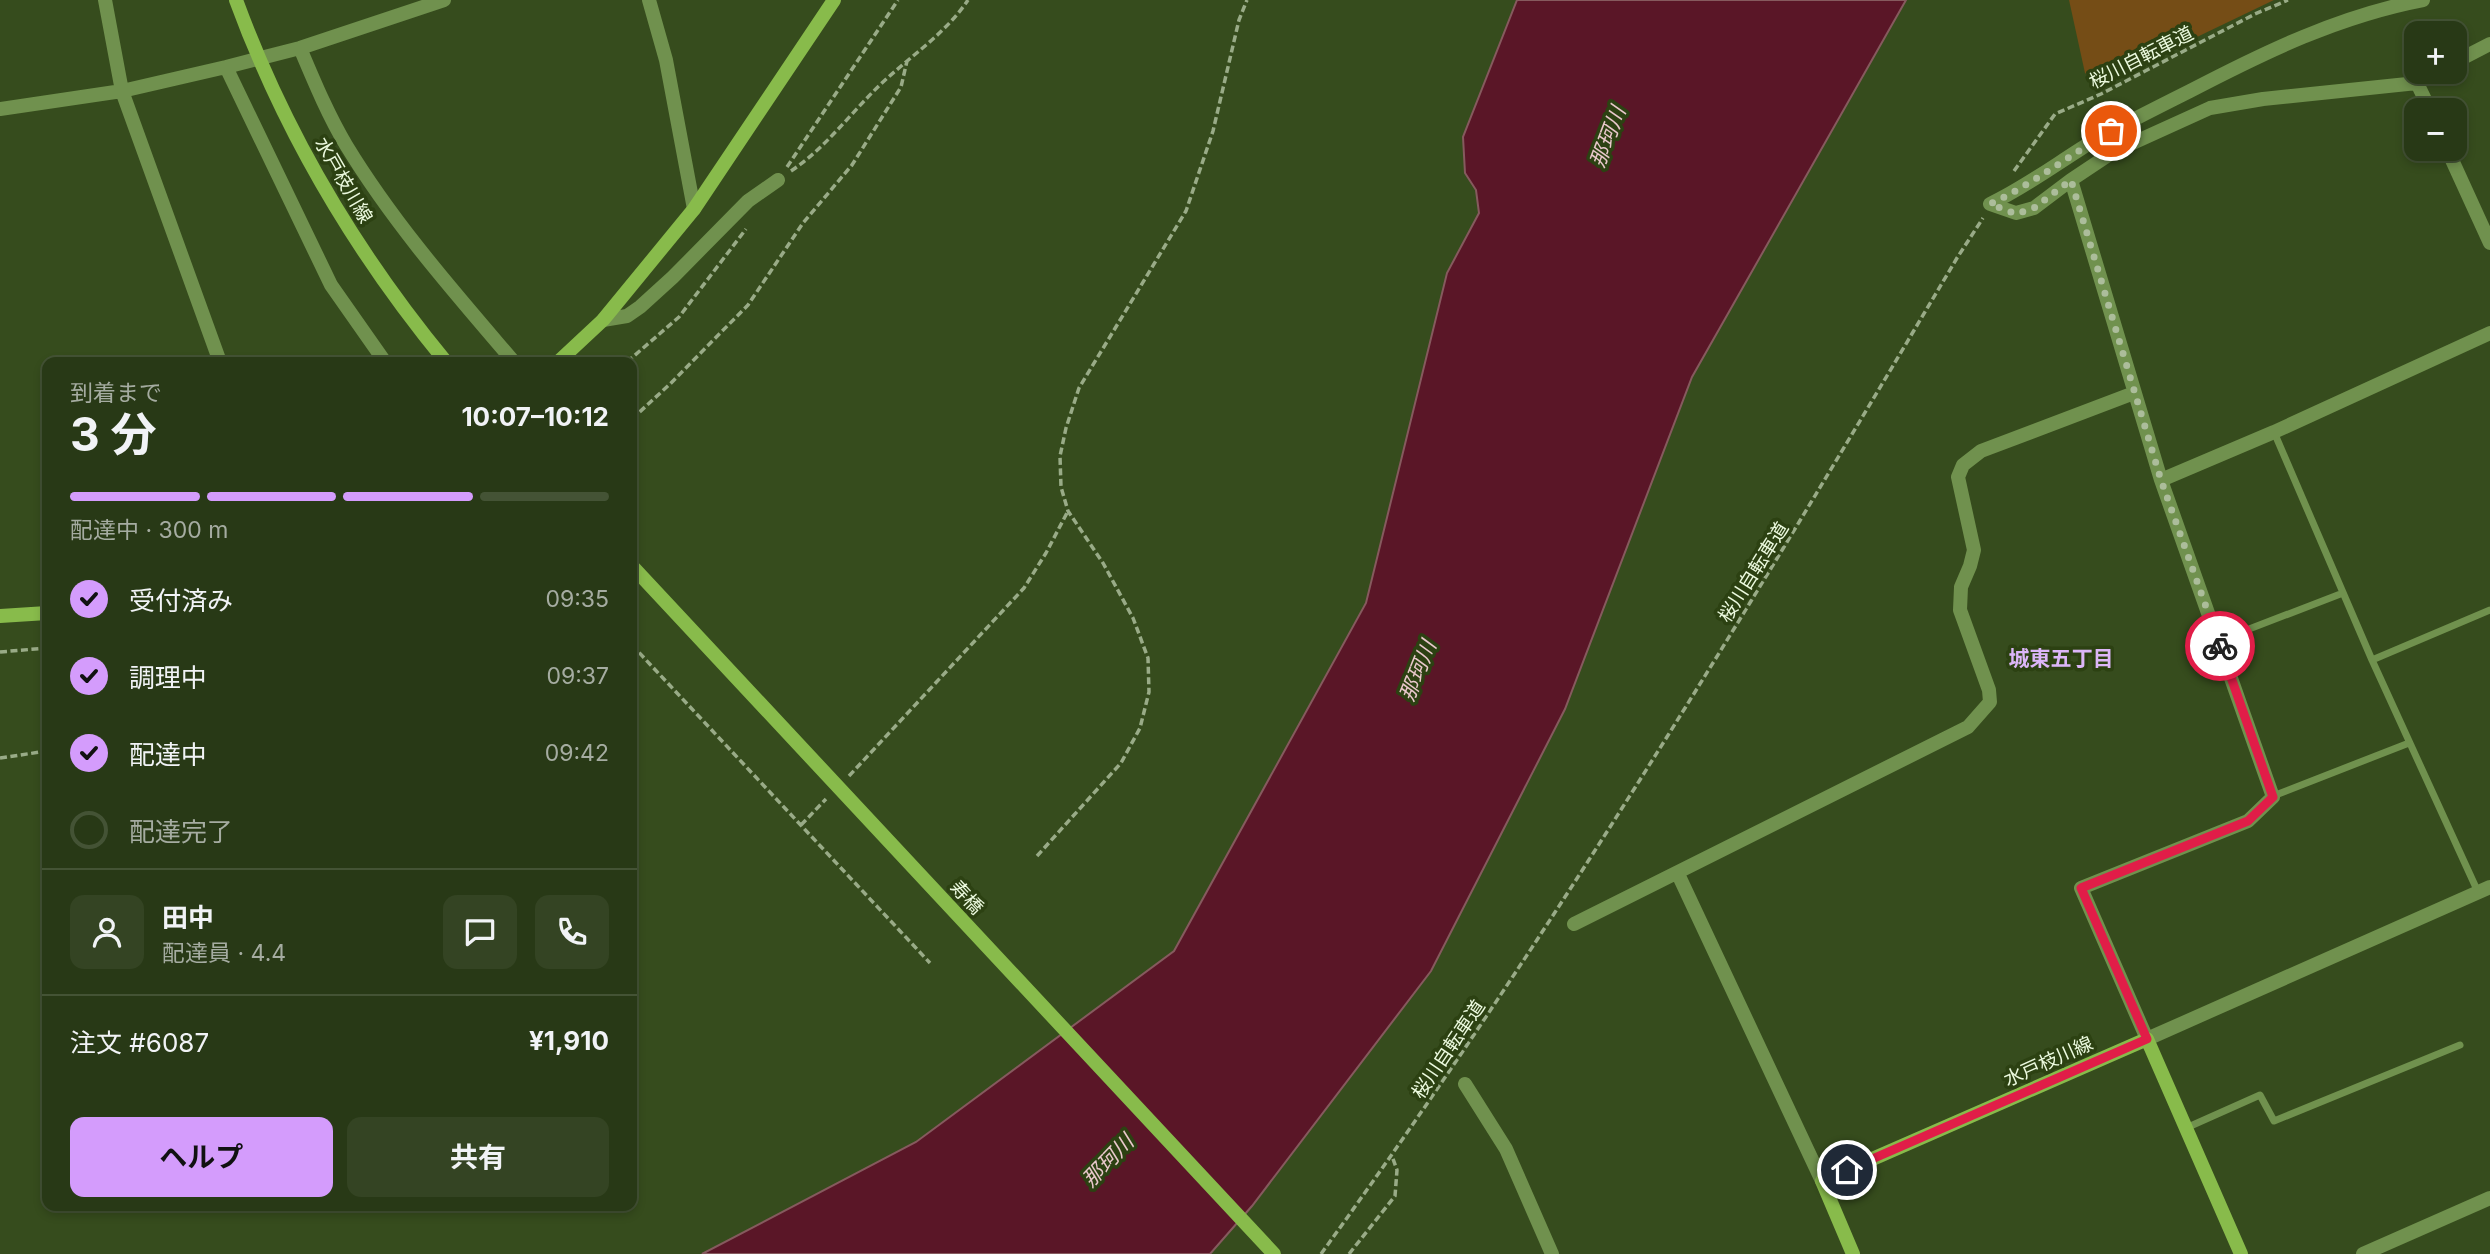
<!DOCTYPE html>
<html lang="ja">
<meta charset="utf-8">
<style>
body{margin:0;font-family:Inter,"Noto Sans JP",sans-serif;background:#344423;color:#f1f3f6;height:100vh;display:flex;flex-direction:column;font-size:26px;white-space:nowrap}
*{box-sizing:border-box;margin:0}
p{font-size:23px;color:#a5aca1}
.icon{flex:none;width:38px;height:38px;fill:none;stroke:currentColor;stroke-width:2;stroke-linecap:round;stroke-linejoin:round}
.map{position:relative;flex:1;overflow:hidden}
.sheet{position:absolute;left:42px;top:357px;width:595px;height:854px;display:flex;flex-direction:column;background:#283916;border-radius:14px;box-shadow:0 4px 10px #0003,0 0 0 2px #445335}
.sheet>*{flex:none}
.fabs{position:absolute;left:2404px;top:21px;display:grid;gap:14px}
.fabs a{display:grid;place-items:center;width:63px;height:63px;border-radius:14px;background:#283916;box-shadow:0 4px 10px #0003,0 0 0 2px #445335;font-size:35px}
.pin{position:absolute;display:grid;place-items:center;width:60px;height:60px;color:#fff;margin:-30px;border:4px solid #fff;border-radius:50%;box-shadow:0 2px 7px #0007}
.courier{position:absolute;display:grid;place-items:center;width:70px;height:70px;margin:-35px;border:5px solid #e11d48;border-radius:50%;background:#fff;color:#222;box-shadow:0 2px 9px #0007}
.headline em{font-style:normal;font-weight:700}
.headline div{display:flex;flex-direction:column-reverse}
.headline{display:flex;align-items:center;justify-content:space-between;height:119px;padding:0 28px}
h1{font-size:46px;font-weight:700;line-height:52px}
.bar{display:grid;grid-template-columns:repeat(4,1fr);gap:10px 7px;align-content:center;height:84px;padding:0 28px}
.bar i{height:9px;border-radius:5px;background:#445335}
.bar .current{background:#d49cfc}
.bar p{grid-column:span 4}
.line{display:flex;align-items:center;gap:18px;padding:0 28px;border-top:2px solid #445335}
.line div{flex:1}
.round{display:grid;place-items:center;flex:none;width:74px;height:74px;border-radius:14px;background:#344423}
ol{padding:0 28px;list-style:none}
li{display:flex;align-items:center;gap:21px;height:77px}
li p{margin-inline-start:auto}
li .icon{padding:7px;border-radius:50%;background:#d49cfc;color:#111;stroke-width:4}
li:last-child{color:#a5aca1}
li i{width:38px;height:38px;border:4px solid #445335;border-radius:50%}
.action{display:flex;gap:14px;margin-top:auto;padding:14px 28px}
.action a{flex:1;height:80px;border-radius:14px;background:#d49cfc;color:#111;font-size:28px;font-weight:700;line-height:80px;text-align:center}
.action a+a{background:#344423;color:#f1f3f6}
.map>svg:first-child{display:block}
.green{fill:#754d16}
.water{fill:#5a1627;stroke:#865a5e;stroke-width:2}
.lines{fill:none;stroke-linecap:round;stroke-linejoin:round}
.path{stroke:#99ab87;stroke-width:3.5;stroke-dasharray:7 3.5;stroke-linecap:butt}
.lane{stroke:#70914e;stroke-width:7}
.street{stroke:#70914e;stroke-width:14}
.secondary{stroke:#88bb4b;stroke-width:14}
.secondary-bridge{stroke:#88bb4b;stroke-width:14}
.done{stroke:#acbd9b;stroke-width:7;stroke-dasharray:0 12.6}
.route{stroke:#e11d48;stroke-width:9}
.labels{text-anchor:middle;stroke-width:7;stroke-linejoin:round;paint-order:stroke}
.street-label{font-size:19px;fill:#ecfadf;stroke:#2c4112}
.water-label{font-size:21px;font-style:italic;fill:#eac8cc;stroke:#2c4112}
.neighbourhood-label{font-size:21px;font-weight:bold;fill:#dcb6f8;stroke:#2c4112}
</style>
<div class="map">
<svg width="2490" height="1254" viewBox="0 0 2490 1254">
<rect width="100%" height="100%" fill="#364c1d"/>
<path class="green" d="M2069 0H2274L2174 48 2094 79 2085 73Z"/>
<path class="water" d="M1517 0H1906L1692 377 1565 709 1431 971 1252 1206 1210 1254H702L916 1142 1174 951 1366 603 1447 273 1479 213 1476 190 1465 173 1463 137Z"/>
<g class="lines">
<path class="path" d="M787 167 898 0
M791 171C827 147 852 111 883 82 912 55 946 33 968 0
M2014 171 2055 114 2101 94 2255 14 2288 0
M627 362 679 317 746 229
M632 419 670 384 748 305 803 223 852 165 901 87 907 61
M632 645 930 963
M0 652 47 648
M0 758 47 751
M849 776 1024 588 1046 553 1068 511
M801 825 826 799
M1037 856 1121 763 1140 728 1149 692 1148 658 1133 618 1103 563 1068 511 1061 487 1060 456 1066 428 1079 388 1186 211 1213 131 1239 20 1247 0
M1321 1254C1552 935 1756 597 1957 258L1983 218
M1349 1254 1395 1196 1397 1170 1392 1156"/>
<path class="lane" d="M2274 432 2372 660 2478 892
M2218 641 2343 593
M2372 660 2490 610
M2273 796 2409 743
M2186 1128 2260 1095 2274 1121 2460 1045"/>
<path class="street" d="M105 0 122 91 220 362
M649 0 666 60 694 209
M300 48C314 81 328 115 346 145 394 224 455 293 514 362
M2455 62 2490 44
M226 67 331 285 385 362
M2417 83 2438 72
M0 109 122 91 226 67 300 48 444 0
M2447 149 2490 243
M2071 180 2113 152 2210 108 2263 99 2417 83 2430 110
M1990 204 2016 213 2034 208 2071 180 2161 480 2273 797 2248 821 2081 888 2147 1039 2490 887
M1990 204C2028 186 2060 161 2095 140 2126 123 2158 107 2190 91 2265 52 2339 16 2423 0
M603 320 627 316 640 307 673 277 748 201 778 180
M2161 480 2274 432 2490 333
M1678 874 1822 1181
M1574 924 1968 727 1990 702 1989 690 1960 610 1961 587 1970 566 1974 550 1958 477 1963 465 1981 451 2134 393
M1465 1084 1506 1149 1552 1254
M2363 1254 2490 1198"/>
<path class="secondary" d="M236 0C284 131 357 254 446 362
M558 362 603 320 694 209 834 0
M0 616 47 613
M1853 1254 1822 1181 2147 1039 2241 1254"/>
<path class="secondary-bridge" d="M632 566 1274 1254"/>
</g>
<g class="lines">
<path class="done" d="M2111 131C2070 155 2033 184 1990 204L2016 214 2034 208 2071 180 2161 480 2220 646"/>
<path class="route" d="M1847 1170 2147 1039 2081 888 2248 821 2273 797 2220 646"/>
</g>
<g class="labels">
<g class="street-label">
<text transform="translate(2141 57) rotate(-27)" y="7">桜川自転車道</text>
<text transform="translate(344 180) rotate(60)" y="7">水戸枝川線</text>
<text transform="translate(1753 572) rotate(-58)" y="7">桜川自転車道</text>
<text transform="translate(967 897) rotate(47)" y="7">寿橋</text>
<text transform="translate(1448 1049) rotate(-56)" y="7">桜川自転車道</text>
<text transform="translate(2048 1061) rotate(-24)" y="7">水戸枝川線</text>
</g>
<g class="water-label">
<text transform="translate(1608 137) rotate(-69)" y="7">那珂川</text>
<text transform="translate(1418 671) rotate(-68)" y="7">那珂川</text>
<text transform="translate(1108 1161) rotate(-46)" y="7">那珂川</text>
</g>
<g class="neighbourhood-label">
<text x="2061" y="666">城東五丁目</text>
</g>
</g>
</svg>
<div class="fabs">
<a>+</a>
<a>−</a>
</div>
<div class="pin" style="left:2111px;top:131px;background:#ea580c"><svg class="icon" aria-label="bag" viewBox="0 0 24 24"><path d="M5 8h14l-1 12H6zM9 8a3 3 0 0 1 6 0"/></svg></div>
<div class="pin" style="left:1847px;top:1170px;background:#1f2937"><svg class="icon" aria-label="home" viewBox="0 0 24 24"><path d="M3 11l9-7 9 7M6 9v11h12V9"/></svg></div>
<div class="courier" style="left:2220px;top:646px"><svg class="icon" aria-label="bike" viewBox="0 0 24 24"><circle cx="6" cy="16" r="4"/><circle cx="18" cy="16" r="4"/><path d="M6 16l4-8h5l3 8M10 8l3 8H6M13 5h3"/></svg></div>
<section class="sheet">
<div class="headline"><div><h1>3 分</h1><p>到着まで</p></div><em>10:07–10:12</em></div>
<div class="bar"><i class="current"></i><i class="current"></i><i class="current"></i><i></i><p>配達中 · 300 m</p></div>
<ol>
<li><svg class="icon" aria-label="check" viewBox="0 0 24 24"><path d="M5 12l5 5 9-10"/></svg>受付済み<p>09:35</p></li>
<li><svg class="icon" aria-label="check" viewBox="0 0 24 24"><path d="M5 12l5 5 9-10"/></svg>調理中<p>09:37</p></li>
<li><svg class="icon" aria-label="check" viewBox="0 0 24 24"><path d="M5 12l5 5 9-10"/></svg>配達中<p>09:42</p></li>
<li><i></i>配達完了</li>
</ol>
<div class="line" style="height:126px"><a class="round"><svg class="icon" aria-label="person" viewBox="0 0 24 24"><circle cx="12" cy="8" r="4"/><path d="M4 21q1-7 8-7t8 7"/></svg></a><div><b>田中</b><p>配達員 · 4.4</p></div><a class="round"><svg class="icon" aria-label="chat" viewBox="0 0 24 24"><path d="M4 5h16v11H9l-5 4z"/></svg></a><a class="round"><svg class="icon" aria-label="phone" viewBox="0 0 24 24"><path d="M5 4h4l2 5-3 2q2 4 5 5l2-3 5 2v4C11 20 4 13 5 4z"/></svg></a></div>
<div class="line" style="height:91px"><div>注文 #6087</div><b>¥1,910</b></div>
<div class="action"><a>ヘルプ</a><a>共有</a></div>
</section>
</div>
